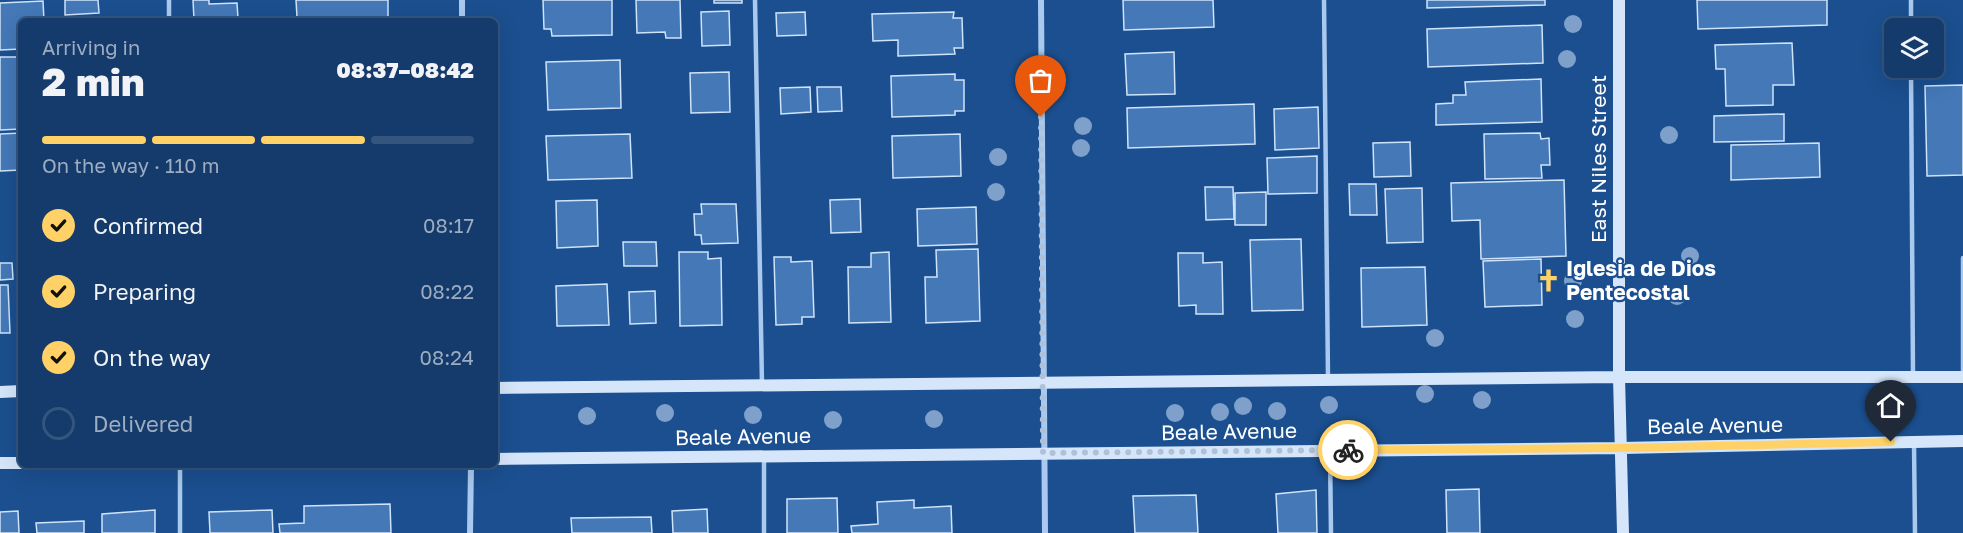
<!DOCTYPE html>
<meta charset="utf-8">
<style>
body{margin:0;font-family:"Golos Text",sans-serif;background:#1d4271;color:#f1f3f6;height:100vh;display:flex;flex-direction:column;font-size:22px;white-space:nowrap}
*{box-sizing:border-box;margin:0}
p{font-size:20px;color:#9dadc1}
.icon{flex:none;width:33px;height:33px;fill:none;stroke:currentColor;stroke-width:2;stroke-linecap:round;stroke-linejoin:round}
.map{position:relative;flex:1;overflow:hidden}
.drawer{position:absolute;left:18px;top:18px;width:480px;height:450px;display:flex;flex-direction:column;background:#143b6b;border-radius:9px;box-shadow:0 6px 24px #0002,0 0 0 2px #33557e}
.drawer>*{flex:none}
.controls{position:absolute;left:1884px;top:18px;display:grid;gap:12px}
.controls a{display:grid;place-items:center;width:60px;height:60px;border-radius:9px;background:#143b6b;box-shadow:0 6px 24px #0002,0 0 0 2px #33557e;font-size:30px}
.pin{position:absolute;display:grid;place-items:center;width:51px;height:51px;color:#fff;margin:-62px -26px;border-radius:50% 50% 50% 0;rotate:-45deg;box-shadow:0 0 6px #0007}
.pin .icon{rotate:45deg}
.courier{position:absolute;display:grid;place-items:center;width:60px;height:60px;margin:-30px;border:4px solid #ffd166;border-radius:50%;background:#fff;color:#222;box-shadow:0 2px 8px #0007}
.headline em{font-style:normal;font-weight:800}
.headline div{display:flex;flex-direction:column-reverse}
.headline{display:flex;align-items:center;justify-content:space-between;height:102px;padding:0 24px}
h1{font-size:39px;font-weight:800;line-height:45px}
.bar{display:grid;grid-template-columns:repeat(4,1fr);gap:9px 6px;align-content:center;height:72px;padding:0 24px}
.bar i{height:8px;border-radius:4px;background:#33557e}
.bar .current{background:#ffd166}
.bar p{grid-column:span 4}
ol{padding:0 24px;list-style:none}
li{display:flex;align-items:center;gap:18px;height:66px}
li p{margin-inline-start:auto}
li .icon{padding:6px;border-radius:50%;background:#ffd166;color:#111;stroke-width:4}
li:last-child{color:#9dadc1}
li i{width:33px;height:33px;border:3px solid #33557e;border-radius:50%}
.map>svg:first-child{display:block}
.building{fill:#4478b7;stroke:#cfe3fa;stroke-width:1.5}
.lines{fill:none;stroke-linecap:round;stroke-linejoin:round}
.service{stroke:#a9c9ee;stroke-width:4.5}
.minor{stroke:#a9c9ee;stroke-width:6}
.secondary{stroke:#d6e6fa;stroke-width:12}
.tree{fill:#7ea0ca}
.done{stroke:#afc1d8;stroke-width:6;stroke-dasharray:0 10.8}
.route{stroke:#ffd166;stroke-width:8}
.labels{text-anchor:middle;stroke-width:4.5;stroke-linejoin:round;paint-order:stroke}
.street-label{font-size:21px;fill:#fff;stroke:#1b4f8f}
.poi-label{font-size:21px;font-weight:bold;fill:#fff;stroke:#1b4f8f;text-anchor:start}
</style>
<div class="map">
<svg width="1963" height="533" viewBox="0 0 1963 533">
<rect width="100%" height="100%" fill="#1b4f8f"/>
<path class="building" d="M65 0H98L99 13 65 15Z
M193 0H209V4L237 3 238 18 194 20Z
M296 0H388V21H308V17H297Z
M543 0H612V35L552 36 551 29H544Z
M636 0H680L681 38H666L665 32 637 33Z
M714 0H742V3H714Z
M1123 0H1213L1214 27 1124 30Z
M1427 0H1545V5L1427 8Z
M1697 0H1827V25L1698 29Z
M43 1 44 21H21V49L0 50V3Z
M729 11 730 45 702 46 701 12Z
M805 12 806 35 777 36 776 13Z
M954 12 953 18H962L963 48H954L955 54 898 56V40L873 41 872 14Z
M281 17V21H251V18Z
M1542 25 1543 63 1428 67 1427 29Z
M1792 43 1794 85H1773V105L1726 106 1725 69H1716L1715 45Z
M1174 52 1175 94 1127 95 1125 54Z
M0 57H21V129L0 130Z
M620 60 621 108 548 110 546 62Z
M729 72 730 112 691 113 690 73Z
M955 74V80H964V111H955V115L892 117 891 76Z
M1541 79 1542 122 1436 125V104L1453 103V95H1466L1465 82Z
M1963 85V175L1927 176 1925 86Z
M810 87 811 112 781 114 780 88Z
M817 87H841L842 111 818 112Z
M1254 104 1255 144 1128 148 1127 108Z
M1318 107 1319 148 1275 150 1274 109Z
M1784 114V141L1714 142V116Z
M21 133V170L0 171V134Z
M1540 133 1541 139 1549 138 1550 165H1541L1542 178 1485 179 1484 134Z
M630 134 632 178 548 180 546 136Z
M960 134 961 176 893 178 892 136Z
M1410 142 1411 176 1374 177 1373 143Z
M1819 143 1820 177 1731 180V145Z
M1317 156V193L1268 194 1267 158Z
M1564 180 1566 256 1481 259 1480 220 1452 221 1451 183Z
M1349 184H1376L1377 215H1350Z
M1205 187H1233L1234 219 1206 220Z
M1422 188 1423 242 1387 243 1385 189Z
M1266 192V225H1235V193Z
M860 199 861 232 831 233 830 200Z
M597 200 598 246 557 248 556 201Z
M701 204H736L738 243 702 244 701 235H695L694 214H702Z
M976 207 977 244 918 246 917 209Z
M1301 239 1303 310 1252 311 1250 240Z
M623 242H656L657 266H624Z
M978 249 980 321 926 323 925 277H937L936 250Z
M679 252H708V259L721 258 722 325 680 326Z
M889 252 891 322 849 323 848 267H871V253Z
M1178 253H1203V263L1222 262 1223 314H1196V305L1179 306Z
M774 257H791V262L812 261 814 317H802V324L776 325Z
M1541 259 1542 305 1485 307 1483 261Z
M0 263H12L13 279 0 280Z
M1425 267 1427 325 1362 327 1361 268Z
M607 284 609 325 557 326 556 286Z
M0 285H8L10 333H0Z
M655 291 656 323 630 324 629 292Z
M1479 489 1480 533H1447L1446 490Z
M1316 490 1317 533H1278L1276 494Z
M1196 495 1198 533H1135L1133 496Z
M837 498 838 533H787V499Z
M914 500V508L951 506 952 533H852L851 526 878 524 877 502Z
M390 504 391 533H280L279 524 304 523V506Z
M707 509 708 533H673L672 511Z
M155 510V533H102V514Z
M272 510 273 533H210L209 512Z
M18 511 19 533H0V512Z
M651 517 652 533H572L571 518Z
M84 521V533H37L36 523Z"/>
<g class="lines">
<path class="service" d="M169 0V21
M755 0 762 384
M1324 0 1328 378
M1911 0V28
M1911 68 1913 377
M1963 377V258
M1914 443 1915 533
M1330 452 1331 533
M764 456V533
M180 465V533"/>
<path class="minor" d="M462 0V21
M1041 0 1045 533
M470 533 471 465"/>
<path class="secondary" d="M1619 0V377L1623 533
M495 388 1619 377H1963
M0 392 21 391
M495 459 1621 448 1963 441
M0 463H21"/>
</g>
<g class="tree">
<circle cx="1573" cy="24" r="9"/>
<circle cx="1567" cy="59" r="9"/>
<circle cx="1083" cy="126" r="9"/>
<circle cx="1669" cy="135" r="9"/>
<circle cx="1081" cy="148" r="9"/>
<circle cx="998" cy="157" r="9"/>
<circle cx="996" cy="192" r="9"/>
<circle cx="1690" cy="256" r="9"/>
<circle cx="1573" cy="281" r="9"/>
<circle cx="1677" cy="296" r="9"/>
<circle cx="1575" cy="319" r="9"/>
<circle cx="1435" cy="338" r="9"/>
<circle cx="1425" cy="394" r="9"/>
<circle cx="1482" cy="400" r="9"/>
<circle cx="1329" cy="405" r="9"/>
<circle cx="1243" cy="406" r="9"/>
<circle cx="1277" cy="411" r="9"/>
<circle cx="1220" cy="412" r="9"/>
<circle cx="665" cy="413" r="9"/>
<circle cx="1175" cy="413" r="9"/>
<circle cx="753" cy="415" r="9"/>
<circle cx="587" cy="416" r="9"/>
<circle cx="934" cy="419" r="9"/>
<circle cx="833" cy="420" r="9"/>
</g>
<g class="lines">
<path class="done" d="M1041 117 1043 453 1348 450"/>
<path class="route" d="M1348 450 1621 448 1891 442"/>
</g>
<defs>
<symbol id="church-bare" viewBox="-9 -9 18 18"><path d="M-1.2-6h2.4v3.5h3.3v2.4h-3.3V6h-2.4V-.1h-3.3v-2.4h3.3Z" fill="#ffd166" stroke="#1b4f8f" stroke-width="2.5" paint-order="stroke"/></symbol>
</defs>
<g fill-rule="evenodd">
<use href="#church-bare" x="1532" y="264" width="33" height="33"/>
</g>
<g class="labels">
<g class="street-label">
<text transform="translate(1599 159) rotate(-90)" y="7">East Niles Street</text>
<text transform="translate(1715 426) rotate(-1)" y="7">Beale Avenue</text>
<text transform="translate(1229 432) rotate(-1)" y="7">Beale Avenue</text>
<text transform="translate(743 437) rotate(-1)" y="7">Beale Avenue</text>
</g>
<g class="poi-label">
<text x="1566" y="276">Iglesia de Dios<tspan x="1566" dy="24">Pentecostal</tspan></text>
</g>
</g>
</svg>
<div class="controls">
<a><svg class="icon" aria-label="layers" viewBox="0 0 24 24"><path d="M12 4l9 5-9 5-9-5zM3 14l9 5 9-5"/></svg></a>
</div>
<div class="pin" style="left:1041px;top:117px;background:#ea580c"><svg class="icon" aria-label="bag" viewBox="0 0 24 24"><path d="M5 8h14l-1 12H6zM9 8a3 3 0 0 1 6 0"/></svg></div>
<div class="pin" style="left:1891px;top:442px;background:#1f2937"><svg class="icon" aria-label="home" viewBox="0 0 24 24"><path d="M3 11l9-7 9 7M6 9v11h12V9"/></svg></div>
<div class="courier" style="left:1348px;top:450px"><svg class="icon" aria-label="bike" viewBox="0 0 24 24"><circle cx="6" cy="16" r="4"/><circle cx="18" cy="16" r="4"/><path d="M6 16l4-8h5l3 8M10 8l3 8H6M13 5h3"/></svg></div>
<section class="drawer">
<div class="headline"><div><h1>2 min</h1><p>Arriving in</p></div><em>08:37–08:42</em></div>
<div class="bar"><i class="current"></i><i class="current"></i><i class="current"></i><i></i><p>On the way · 110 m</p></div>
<ol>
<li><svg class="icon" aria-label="check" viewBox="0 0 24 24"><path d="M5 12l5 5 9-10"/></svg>Confirmed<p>08:17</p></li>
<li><svg class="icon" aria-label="check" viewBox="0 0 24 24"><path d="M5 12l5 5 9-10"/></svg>Preparing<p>08:22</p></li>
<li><svg class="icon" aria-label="check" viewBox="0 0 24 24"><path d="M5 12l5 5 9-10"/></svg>On the way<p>08:24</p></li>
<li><i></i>Delivered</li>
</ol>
</section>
</div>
